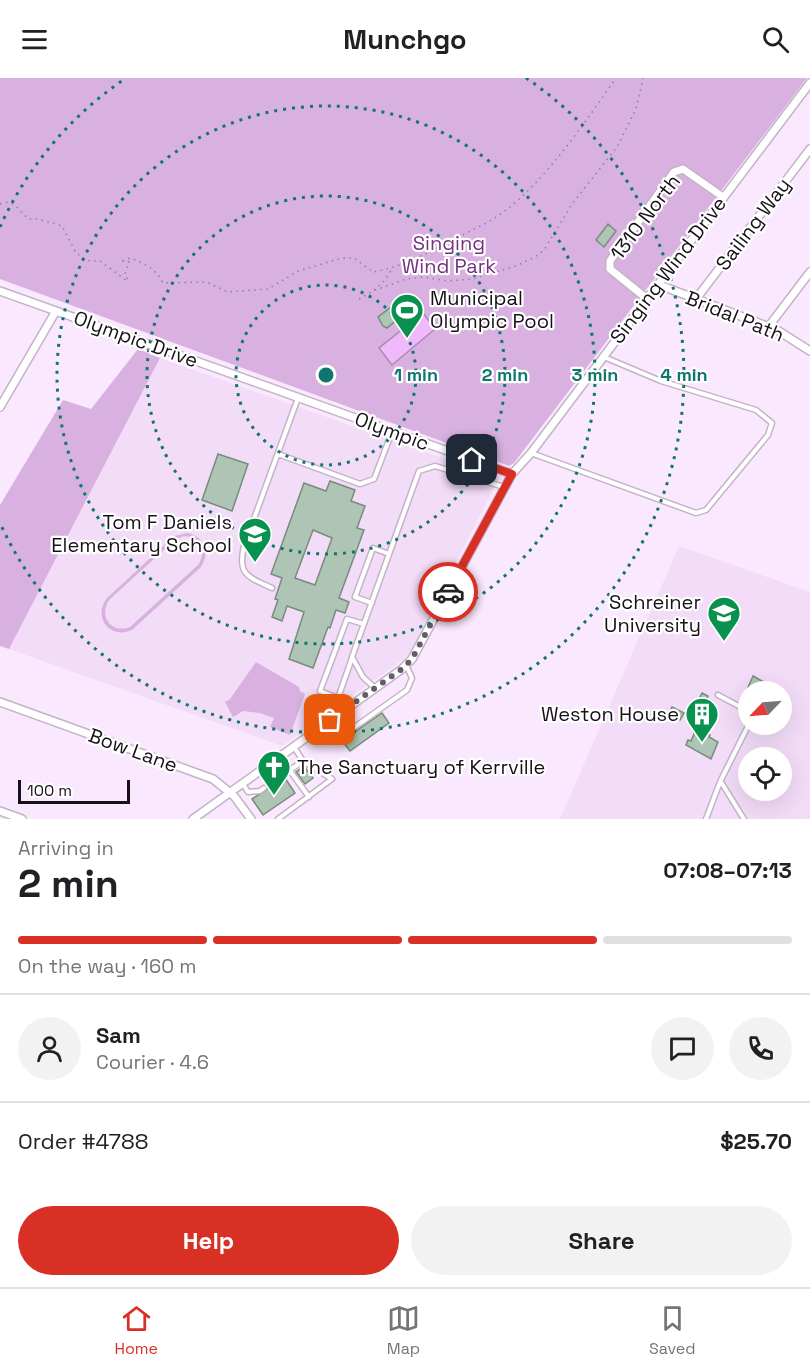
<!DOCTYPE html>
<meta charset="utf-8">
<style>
body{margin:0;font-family:"Space Grotesk",sans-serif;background:#f2f2f2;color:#202124;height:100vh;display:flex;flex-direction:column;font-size:22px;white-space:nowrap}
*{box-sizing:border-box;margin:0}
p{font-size:20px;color:#757577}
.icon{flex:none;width:33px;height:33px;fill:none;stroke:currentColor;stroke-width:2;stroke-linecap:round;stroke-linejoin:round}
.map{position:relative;height:741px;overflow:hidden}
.details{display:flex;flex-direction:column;background:#fff;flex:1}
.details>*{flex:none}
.needle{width:39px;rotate:245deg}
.fabs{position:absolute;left:738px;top:603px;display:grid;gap:12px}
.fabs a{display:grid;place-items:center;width:54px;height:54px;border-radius:50%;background:#fff;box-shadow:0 6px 24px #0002;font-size:30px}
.scale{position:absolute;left:18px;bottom:15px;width:112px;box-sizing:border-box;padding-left:6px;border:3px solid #161017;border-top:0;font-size:16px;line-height:21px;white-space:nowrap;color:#161017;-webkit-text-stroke:4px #fff;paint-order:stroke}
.pin{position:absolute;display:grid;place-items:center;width:51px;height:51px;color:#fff;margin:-26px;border-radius:12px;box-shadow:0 3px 9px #0006}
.courier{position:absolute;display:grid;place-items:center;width:60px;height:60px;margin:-30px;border:4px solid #d93025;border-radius:50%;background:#fff;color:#222;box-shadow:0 2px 8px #0007}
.head em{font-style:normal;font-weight:700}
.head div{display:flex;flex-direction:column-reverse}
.head{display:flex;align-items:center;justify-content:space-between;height:102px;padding:0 18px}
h1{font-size:39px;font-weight:700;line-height:45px}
.bar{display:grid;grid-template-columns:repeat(4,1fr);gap:9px 6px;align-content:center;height:72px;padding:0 18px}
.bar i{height:8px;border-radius:4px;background:#e0e0e0}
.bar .on{background:#d93025}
.bar p{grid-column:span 4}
.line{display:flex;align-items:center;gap:15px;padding:0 18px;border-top:2px solid #e0e0e0}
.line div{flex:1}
.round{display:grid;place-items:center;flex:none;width:63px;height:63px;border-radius:32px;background:#f2f2f2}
.button{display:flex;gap:12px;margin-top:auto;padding:12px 18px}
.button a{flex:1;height:69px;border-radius:36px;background:#d93025;color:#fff;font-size:24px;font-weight:700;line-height:69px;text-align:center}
.button a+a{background:#f2f2f2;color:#202124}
header{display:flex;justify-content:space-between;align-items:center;height:78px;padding:0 18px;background:#fff;font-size:27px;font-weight:700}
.tabs{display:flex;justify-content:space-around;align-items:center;height:84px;border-top:2px solid #e0e0e0;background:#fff;font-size:16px;color:#757577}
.tabs a{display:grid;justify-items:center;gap:3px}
.tabs .on{color:#d93025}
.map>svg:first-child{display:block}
.built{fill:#f3dcf8;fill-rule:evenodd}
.green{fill:#d8b1e0;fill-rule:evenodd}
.water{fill:#f0b9fa;stroke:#af86b6;stroke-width:1.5}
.building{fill:#aec4b4;stroke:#778c7d;stroke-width:1.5;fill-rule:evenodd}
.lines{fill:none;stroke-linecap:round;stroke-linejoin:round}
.lane-casing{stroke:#c4b3c7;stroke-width:7}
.street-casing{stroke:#c4b3c7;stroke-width:10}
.path{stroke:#8e8291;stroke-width:1.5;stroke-dasharray:1.5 4.5;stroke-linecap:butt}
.lane{stroke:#fff;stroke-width:4}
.street{stroke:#fff;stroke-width:7}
.done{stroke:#665c68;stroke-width:6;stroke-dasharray:0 10.8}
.route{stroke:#d93025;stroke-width:8}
.ring{fill:none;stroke:#0f766e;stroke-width:3;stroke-dasharray:3 6}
.labels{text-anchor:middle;stroke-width:4.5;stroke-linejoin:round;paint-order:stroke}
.street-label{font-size:20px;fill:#161017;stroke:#fff}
.park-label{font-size:20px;fill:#71327e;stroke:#fff}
.poi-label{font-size:20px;fill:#161017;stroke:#fff;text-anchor:end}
.centre{fill:#0f766e;stroke:#fff;stroke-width:3}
.ring-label{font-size:18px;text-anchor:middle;font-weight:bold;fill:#0f766e;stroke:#fff;stroke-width:4.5;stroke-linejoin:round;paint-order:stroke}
</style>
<header><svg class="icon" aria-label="menu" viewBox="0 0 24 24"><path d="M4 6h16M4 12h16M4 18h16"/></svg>Munchgo<svg class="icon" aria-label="search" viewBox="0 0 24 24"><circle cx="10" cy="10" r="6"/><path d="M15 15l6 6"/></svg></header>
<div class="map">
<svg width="810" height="741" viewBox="0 0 810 741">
<rect width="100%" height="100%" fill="#fae8fe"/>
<path class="built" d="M160 280 499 400 413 570 404 581 282 668 9 571Z
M679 468 810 514V741H560ZM748 614H782V646H748ZM748 680H782V712H748Z"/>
<path class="green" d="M0 0H807L514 385 509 388 0 201Z
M138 271 160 280 9 571 0 568V427L63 322 91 331Z
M188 455C205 459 211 476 200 490L132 552C110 562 92 539 107 520L174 458ZM184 458C200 459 207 473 198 487L130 549C112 556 98 539 109 522L176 461Z
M256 584 299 609 300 613 305 616 290 657 270 649 274 640 260 635 243 633 233 639 225 624 230 621Z"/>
<path class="water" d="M423 235 435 251 392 287 379 270Z"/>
<path class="building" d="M608 146 616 153 604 169 596 162Z
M408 216 416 226 387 250 383 248 378 239Z
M218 376 248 386 232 433 202 422Z
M330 403 355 412 351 423 365 428 357 450 364 452 339 520 349 524 345 535 336 532 330 550 328 549 313 590 289 581 304 534 287 528 282 543 272 539 278 522 275 521 282 500 271 496 304 405 326 413ZM313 452 332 460 315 507 295 500Z
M753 598 782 614H746Z
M702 615 708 618 704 628 697 625Z
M672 629 684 635 680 642 668 637Z
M382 635 389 645 350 673 342 663Z
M696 651 710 657 709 659 718 664 711 681 686 667 688 662 691 663Z
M304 688 313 700 305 706 296 694Z
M285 700 295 715 263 737 252 721Z"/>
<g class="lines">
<defs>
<path id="lane" d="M531 375 696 435 706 432 768 357 772 345 756 332 661 303 604 279
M278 376 360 406 374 401 392 354
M272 510C248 499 237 497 244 468L298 320
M372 525 355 519 373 470 389 476
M375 610 363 599 352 579 419 393 435 388 504 409
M718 617 748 633
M338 620 320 613 347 541 364 546
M344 632 338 620 352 580
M330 643 342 658 407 612 412 600 406 587
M280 679 309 719
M721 704 744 741
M243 706 248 714 260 713 264 710
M270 706 303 683
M278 741 332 701 303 683 294 669
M706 741 720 704 749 646"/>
<path id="street" d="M657 206 777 252 810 273
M0 213 512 396
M646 220 610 191V183L674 94 683 91 723 119
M696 221 810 71
M769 248 810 194
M0 329 56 233
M0 624 213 701 234 718 251 741
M0 733 22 741
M193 741 402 591 412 581 512 396 531 375 810 5"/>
</defs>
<use href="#lane" class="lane-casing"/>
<use href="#street" class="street-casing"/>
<path class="path" d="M0 126C15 120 19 134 29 141H38L62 148 75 173 82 180 90 183H100L127 203 128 202 125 196 129 184 123 183 130 180C144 185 156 191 163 205L206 204 228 214 268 211 298 193 342 180H354L373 194C402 189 428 175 453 162 469 153 487 146 502 135 544 105 586 43 616 0
M374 212 384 203 392 191
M359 221 373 213 406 201 424 199 447 203 472 201 516 188 535 179 544 172 572 126 617 69 636 31 643 0"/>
<use href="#lane" class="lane"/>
<use href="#street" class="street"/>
</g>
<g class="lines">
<path class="done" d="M330 642 402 591 412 581 448 514"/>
<path class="route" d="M448 514 512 396 472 382"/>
</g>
<g class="ring">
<circle cx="326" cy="297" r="90"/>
<circle cx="326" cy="297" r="179"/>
<circle cx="326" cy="297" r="269"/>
<path d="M0 149A358 358 0 0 1 126 0M526 0A358 358 0 1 1 0 445"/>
</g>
<defs>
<symbol id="stadium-pin" viewBox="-11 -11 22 30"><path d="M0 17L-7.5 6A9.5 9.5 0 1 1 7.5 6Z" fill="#09914f" stroke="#fff"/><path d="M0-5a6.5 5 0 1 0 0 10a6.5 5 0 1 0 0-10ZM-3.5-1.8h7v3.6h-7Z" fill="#fff"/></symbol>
<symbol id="school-pin" viewBox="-11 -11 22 30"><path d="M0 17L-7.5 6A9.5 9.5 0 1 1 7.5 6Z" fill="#09914f" stroke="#fff"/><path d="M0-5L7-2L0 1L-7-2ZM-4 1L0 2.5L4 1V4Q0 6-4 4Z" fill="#fff"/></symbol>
<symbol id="university-pin" viewBox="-11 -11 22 30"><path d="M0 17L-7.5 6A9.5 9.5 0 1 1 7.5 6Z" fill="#09914f" stroke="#fff"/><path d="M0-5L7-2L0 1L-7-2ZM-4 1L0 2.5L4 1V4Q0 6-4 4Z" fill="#fff"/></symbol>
<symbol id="building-pin" viewBox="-11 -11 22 30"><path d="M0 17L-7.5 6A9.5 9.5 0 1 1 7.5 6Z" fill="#09914f" stroke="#fff"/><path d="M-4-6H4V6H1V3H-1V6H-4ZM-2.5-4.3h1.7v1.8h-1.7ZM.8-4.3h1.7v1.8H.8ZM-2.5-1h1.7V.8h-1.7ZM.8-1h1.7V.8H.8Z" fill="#fff"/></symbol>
<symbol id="church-pin" viewBox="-11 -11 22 30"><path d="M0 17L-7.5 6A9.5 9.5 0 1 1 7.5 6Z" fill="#09914f" stroke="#fff"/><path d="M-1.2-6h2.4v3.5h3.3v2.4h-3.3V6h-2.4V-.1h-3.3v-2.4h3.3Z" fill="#fff"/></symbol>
</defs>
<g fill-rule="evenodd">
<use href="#stadium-pin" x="388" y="213" width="38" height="52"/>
<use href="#school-pin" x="236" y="437" width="38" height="52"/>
<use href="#university-pin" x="705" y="516" width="38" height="52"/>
<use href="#building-pin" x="683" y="617" width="38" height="52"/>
<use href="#church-pin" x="255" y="670" width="38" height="52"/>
</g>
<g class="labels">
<g class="street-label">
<text transform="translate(645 139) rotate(-53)" y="7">1310 North</text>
<text transform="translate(753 146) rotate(-53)" y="7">Sailing Way</text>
<text transform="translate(668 192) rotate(-53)" y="7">Singing Wind Drive</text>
<text transform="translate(735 238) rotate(22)" y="7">Bridal Path</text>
<text transform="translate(136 261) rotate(20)" y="7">Olympic Drive</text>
<text transform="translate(392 353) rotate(20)" y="7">Olympic</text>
<text transform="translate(133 672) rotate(20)" y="7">Bow Lane</text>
</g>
<g class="park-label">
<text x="449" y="172">Singing<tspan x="449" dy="23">Wind Park</tspan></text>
</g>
<g class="poi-label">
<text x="430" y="227" text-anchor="start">Municipal<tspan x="430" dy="23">Olympic Pool</tspan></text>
<text x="232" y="451">Tom F Daniels<tspan x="232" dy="23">Elementary School</tspan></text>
<text x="701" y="531">Schreiner<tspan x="701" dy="23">University</tspan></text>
<text x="679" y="643">Weston House</text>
<text x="297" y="696" text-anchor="start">The Sanctuary of Kerrville</text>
</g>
</g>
<circle cx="326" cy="297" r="9" class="centre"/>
<g class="ring-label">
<text x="416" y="303">1 min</text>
<text x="505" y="303">2 min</text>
<text x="595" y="303">3 min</text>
<text x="684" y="303">4 min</text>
</g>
</svg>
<div class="fabs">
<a><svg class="needle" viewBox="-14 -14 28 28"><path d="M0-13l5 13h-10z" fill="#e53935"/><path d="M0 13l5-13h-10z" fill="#757577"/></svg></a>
<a><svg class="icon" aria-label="locate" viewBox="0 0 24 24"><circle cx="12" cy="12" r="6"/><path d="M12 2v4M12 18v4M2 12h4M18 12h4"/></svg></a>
</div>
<div class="scale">100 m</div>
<div class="pin" style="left:330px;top:642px;background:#ea580c"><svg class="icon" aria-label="bag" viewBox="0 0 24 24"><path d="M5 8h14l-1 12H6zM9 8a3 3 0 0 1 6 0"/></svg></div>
<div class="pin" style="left:472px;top:382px;background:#1f2937"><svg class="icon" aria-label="home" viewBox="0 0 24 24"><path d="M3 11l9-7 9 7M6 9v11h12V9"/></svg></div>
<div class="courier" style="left:448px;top:514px"><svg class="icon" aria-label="car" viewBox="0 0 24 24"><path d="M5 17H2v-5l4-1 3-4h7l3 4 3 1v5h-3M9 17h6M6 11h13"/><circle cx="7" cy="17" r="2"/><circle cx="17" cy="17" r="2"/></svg></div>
</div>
<section class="details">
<div class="head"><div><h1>2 min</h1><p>Arriving in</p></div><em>07:08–07:13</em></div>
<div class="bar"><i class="on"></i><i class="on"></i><i class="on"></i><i></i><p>On the way · 160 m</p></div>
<div class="line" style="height:108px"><a class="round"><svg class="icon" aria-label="person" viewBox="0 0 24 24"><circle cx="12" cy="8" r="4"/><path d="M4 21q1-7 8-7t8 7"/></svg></a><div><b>Sam</b><p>Courier · 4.6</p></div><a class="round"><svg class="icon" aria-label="chat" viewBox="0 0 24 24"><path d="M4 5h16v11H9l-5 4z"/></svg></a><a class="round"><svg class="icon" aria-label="phone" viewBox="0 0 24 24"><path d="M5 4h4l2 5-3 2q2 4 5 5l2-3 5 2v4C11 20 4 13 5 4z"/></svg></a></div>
<div class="line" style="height:78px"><div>Order #4788</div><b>$25.70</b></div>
<div class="button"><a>Help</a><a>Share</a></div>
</section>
<nav class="tabs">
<a class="on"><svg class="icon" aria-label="home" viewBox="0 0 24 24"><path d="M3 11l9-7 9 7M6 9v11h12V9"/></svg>Home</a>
<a><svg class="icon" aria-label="map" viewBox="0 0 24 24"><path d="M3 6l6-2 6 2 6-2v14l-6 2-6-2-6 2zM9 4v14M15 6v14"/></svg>Map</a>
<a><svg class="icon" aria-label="saved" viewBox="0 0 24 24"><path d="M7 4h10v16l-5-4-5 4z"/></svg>Saved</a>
</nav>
